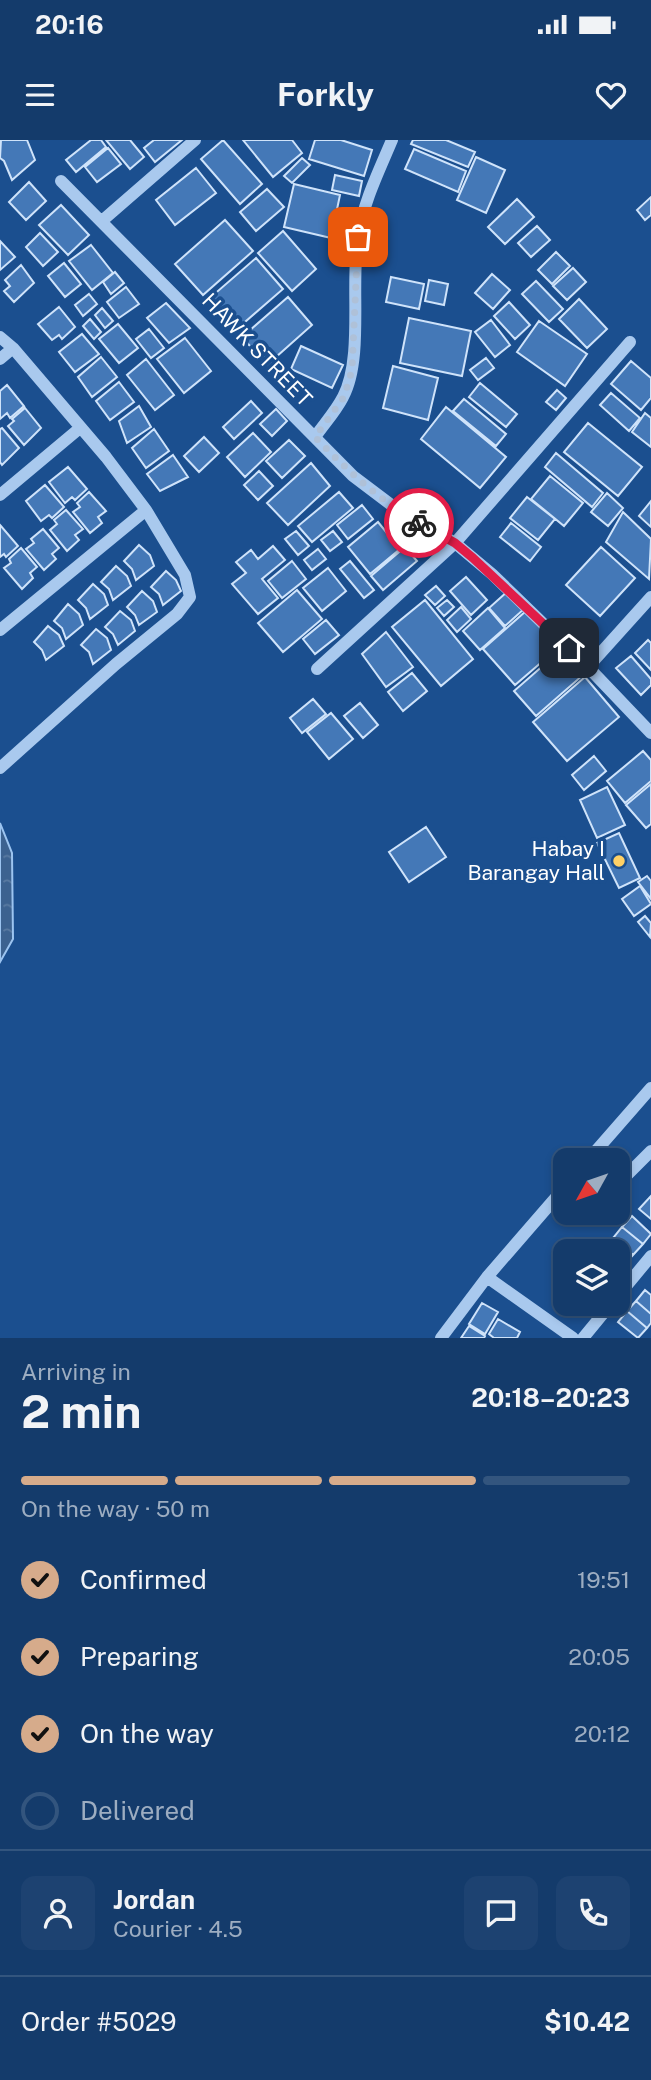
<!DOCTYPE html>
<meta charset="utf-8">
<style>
body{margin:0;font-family:"Public Sans",sans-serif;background:#1d4271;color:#f1f3f6;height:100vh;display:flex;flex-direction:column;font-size:26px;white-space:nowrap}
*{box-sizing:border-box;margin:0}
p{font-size:23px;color:#9dadc1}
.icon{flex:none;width:38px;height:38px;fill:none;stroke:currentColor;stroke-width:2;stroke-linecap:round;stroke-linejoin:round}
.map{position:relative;height:1198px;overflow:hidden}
.drawer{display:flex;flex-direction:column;background:#143b6b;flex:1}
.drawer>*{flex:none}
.needle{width:46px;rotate:230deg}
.controls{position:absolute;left:553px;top:1008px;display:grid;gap:14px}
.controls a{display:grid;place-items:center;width:77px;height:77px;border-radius:14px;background:#143b6b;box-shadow:0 4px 10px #0003,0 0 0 2px #33557e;font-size:35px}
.pin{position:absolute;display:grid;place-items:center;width:60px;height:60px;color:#fff;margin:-30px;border-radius:14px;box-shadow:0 4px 10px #0006}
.courier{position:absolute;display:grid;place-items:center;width:70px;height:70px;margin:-35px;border:5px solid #e11d48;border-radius:50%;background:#fff;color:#222;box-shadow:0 2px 9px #0007}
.overview em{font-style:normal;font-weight:700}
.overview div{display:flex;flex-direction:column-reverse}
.overview{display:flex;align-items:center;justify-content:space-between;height:119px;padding:0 21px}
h1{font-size:46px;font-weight:700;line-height:52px}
.bar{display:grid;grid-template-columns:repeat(4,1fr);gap:10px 7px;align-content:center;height:84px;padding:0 21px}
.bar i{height:9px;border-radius:5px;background:#33557e}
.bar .active{background:#d6ab8b}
.bar p{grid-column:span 4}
.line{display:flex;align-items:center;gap:18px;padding:0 21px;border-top:2px solid #33557e}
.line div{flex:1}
.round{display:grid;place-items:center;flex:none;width:74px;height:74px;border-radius:14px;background:#1d4271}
ol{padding:0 21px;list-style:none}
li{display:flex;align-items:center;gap:21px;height:77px}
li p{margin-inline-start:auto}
li .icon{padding:7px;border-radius:50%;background:#d6ab8b;color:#111;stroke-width:4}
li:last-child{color:#9dadc1}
li i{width:38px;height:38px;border:4px solid #33557e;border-radius:50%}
.status{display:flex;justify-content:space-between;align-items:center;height:49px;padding:0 35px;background:#143b6b;direction:ltr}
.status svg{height:19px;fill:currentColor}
header{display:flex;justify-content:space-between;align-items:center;height:91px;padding:0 21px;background:#143b6b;font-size:32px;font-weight:700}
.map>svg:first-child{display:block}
.water{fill:url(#water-ripples);stroke:#9cc4f0;stroke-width:2}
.building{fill:#4478b7;stroke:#cfe3fa;stroke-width:2}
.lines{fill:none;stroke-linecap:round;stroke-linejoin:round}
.minor{stroke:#a9c9ee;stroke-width:12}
.done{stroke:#afc1d8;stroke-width:7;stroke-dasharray:0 12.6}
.route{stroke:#e11d48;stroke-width:9}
.poi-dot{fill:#ffd166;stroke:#1b4f8f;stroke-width:2.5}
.labels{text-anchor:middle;stroke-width:7;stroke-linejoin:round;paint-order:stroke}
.street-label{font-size:21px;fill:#fff;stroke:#1b4f8f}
.poi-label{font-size:21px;fill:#fff;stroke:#1b4f8f;text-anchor:end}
</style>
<div class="status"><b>20:16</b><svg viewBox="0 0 49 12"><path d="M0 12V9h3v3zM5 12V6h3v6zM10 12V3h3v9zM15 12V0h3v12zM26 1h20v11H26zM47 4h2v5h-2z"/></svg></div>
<header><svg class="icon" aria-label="menu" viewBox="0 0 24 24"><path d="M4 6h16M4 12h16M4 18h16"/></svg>Forkly<svg class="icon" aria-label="heart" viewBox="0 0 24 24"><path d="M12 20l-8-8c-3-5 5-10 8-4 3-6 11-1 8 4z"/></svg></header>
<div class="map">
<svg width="651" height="1198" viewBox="0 0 651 1198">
<defs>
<pattern id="water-ripples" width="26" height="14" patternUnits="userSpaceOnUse" patternTransform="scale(1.75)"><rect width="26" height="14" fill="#3c6290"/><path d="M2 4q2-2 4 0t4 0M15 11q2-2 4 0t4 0" fill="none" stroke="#597aa1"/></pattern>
</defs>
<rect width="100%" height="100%" fill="#1b4f8f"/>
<path class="water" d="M0 683 12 713 13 799 0 822Z"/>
<path class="building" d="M1 0H27L35 20 12 40 4 21 0 18Z
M91 0H101L106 7 76 32 66 20Z
M106 0H130L144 17 130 29Z
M154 0H182L155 22 144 8Z
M223 0 262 44 240 64 201 19Z
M243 0H292L302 13 273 37Z
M315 0H341L372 10 364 36 309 19Z
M413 0H446L475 12 468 27 411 4Z
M108 8 121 24 97 42 85 27Z
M414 9 466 31 458 52 405 29Z
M476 17 505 30 486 73 457 60Z
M302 18 310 25 292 43 284 36Z
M196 28 216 53 175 85 156 60Z
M335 35 362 41 359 56 332 50Z
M29 42 46 61 26 80 9 62Z
M294 44 340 55 331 98 284 87Z
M267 49 284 67 256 91 240 72Z
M651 57V75L645 80 637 70Z
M517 59 534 77 505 104 488 87Z
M61 65 89 95 68 115 39 85Z
M225 80 253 111 203 155 175 124Z
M537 86 550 100 531 117 518 103Z
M283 91 316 129 292 151 258 113Z
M40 93 58 112 43 126 26 107Z
M0 101 15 117 0 130Z
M91 105 113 133 92 150 69 121Z
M556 112 570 126 552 144 538 130Z
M256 118 283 149 238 188 211 157Z
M64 123 81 144 65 157 48 136Z
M21 125 34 143 14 162 4 151 10 146 5 140Z
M573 128 586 142 567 160 553 146Z
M115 132 124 143 111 154 103 142Z
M492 134 510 150 493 169 475 153Z
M391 137 424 144 419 169 386 162Z
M429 140 448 144 444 165 425 161Z
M536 141 563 169 549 182 522 154Z
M126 147 139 164 119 178 107 162Z
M89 154 97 164 83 176 75 165Z
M288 157 312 185 267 225 242 197Z
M579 159 607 189 587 208 559 179Z
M509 162 530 185 515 199 494 176Z
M166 163 190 188 169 203 147 178Z
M59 167 75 187 62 199 59 195 52 200 38 184Z
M102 168 113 181 105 188 95 175Z
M409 178 471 191 462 236 400 223Z
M90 179 101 192 94 199 83 186Z
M491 180 510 205 495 217 475 192Z
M539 181 587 214 565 246 517 212Z
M118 184 138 208 119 223 99 199Z
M149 189 164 208 151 218 136 199Z
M82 194 99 214 75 232 59 212Z
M185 198 211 231 184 253 157 219Z
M301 206 343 225 332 248 291 229Z
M101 217 117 237 92 257 78 237Z
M486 218 494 228 478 240 470 230Z
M146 219 174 255 155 270 127 235Z
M631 221 651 238V258L641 270 611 244Z
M393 226 438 238 428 280 383 268Z
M119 242 134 262 110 280 96 261Z
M480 243 517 274 506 287 469 257Z
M7 245 24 266 10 278 7 273 0 279V251Z
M557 250 566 258 556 270 546 262Z
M611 253 640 278 629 291 600 265Z
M464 259 506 294 496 306 453 271Z
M251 261 262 273 234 299 223 287Z
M139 266 151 287 127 303 119 281Z
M446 267 506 317 480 348 421 299Z
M25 268 41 288 24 305 8 286 14 281 12 279Z
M276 269 287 281 272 296 260 284Z
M645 273 651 278V307L632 292Z
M588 283 642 327 618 356 564 312Z
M2 288 19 308 2 325 0 322V289Z
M154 289 169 311 146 328 132 308Z
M253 293 271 312 245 337 227 317Z
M204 297 219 313 199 332 184 316Z
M289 300 305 316 282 338 266 321Z
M556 313 603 353 592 367 545 327Z
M173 315 188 337 160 351 147 334Z
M311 323 330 346 288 385 267 363Z
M68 327 87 349 75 360 72 357 65 363 49 342Z
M259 331 273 346 258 360 244 345Z
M550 336 583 363 564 386 531 359Z
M45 345 64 367 52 378 49 375 41 381 26 361Z
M89 352 106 371 98 377 102 383 90 393 73 372 80 367 77 363Z
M339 352 353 368 312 402 298 386Z
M607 353 623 368 608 386 591 372Z
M527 357 555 379 538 400 510 378Z
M651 361V387L639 376Z
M362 365 373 379 348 399 337 385Z
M66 370 83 389 75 395 79 400 67 411 50 390 57 384 54 380Z
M623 372 651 399 649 439 606 402Z
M378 382 400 409 370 434 348 407Z
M511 383 541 407 530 421 500 397Z
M0 385 18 406 6 417 4 414 0 417Z
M43 389 59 408 52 414 56 419 44 430 26 409 34 403 31 399Z
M296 391 309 406 298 415 285 399Z
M333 391 342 402 330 411 321 400Z
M139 405 150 415 154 426 136 440 132 429 124 421Z
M273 406 285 420 262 439 278 458 258 474 232 444 246 433 236 422 251 410 258 419Z
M405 407 417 421 383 450 371 436Z
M601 407 635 438 600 476 566 445Z
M21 408 37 427 30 433 33 438 22 449 4 428 11 423 9 419Z
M318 409 326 419 312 430 304 420Z
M292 421 306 439 282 458 268 441Z
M350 421 374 450 364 458 340 429Z
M116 426 127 436 131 446 113 460 109 449 101 442Z
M328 428 346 451 322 471 303 448Z
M166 431 176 440 181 451 163 465 159 454 151 447Z
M466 437 487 460 471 475 450 451Z
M93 444 104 454 108 465 90 479 86 468 78 460Z
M436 446 445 456 435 465 425 455Z
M297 450 322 479 283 512 258 483Z
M142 451 153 461 157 472 139 485 135 475 127 467Z
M508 451 524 469 505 486 489 468Z
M425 460 473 519 441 546 392 487Z
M447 460 454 467 444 476 437 468Z
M68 464 79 474 83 485 66 499 62 488 54 481Z
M461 467 471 479 457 492 447 480Z
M488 468 505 488 480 510 463 491Z
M120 471 131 480 135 491 118 505 113 494 105 487Z
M526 471 558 508 515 545 483 509Z
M326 480 339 495 315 514 303 499Z
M48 486 59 495 64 506 46 520 42 510 34 502Z
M96 489 107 498 111 510 93 524 89 512 81 505Z
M386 492 413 527 386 547 362 514Z
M648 500 651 503V530L635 513Z
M561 510 583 535 536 576 514 551Z
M631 516 651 539V545L641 555 616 528Z
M412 533 427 551 403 571 388 552Z
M585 537 619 577 567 621 533 582Z
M313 559 326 574 302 593 290 578Z
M360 563 378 585 363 598 344 576Z
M331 573 353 599 329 619 307 592Z
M643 611 651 620V641L625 663 607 641Z
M594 616 606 631 584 650 572 635Z
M651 644V684L646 688 626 665Z
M607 647 625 685 597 698 580 660Z
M426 687 446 717 409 742 389 712Z
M619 693 640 738 619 748 597 703Z
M647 736 651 741V759L638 742Z
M640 746 651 764 634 776 622 759Z
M645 776 651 783 650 797 638 782Z
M651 1056V1079L639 1069Z
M632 1076 651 1094 643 1104 622 1087Z
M622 1087 643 1104 633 1115 614 1097Z
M614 1097 633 1115 624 1125 618 1119V1111H609L604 1107Z
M645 1150 651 1155V1174L636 1161Z
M636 1161 651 1174V1183L647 1188 627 1171Z
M482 1163 498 1172 485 1194 469 1184Z
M627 1171 647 1188 638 1198 618 1182Z
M498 1179 520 1192 517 1198H494L489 1194Z
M469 1186 485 1196 484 1198H461Z"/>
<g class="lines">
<path class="minor" d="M61 41 353 336 402 373 455 403 492 434 588 527 651 593
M103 80 195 0
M0 197 13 208 106 317 146 370 185 435 190 457 177 474 116 524 0 628
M0 219 13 208
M315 297C324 284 336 271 343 257 364 218 350 142 358 97 363 63 379 31 392 0
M0 355 80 288
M0 490 146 370
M588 527 651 457
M317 529 455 403 630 202
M588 1020 651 948
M618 1044 651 1011
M487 1137 573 1198
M618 1156 651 1116
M441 1198 487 1137 565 1047
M583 1198 611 1164"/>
</g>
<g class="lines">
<path class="done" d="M358 97 352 230 344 257 315 297C347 330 379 360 419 383"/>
<path class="route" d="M419 383 455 403 473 418 569 508"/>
</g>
<circle class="poi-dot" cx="619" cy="721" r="7"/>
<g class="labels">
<g class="street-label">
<text transform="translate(257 210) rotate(46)" y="7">HAWK STREET</text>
</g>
<g class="poi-label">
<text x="605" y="716">Habay I<tspan x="605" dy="24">Barangay Hall</tspan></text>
</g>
</g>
</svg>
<div class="controls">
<a><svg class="needle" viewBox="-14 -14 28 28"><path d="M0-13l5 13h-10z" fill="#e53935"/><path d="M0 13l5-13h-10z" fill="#9dadc1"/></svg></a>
<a><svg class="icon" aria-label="layers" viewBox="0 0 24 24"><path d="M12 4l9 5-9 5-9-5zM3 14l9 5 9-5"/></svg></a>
</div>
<div class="pin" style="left:358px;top:97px;background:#ea580c"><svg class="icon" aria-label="bag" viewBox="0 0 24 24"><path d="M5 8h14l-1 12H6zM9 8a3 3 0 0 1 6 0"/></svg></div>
<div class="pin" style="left:569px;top:508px;background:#1f2937"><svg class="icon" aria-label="home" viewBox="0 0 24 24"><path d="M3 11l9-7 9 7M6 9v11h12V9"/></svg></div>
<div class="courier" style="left:419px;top:383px"><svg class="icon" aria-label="bike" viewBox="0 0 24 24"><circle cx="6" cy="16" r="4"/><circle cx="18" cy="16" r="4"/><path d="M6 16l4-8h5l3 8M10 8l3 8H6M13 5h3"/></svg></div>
</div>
<section class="drawer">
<div class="overview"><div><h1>2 min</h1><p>Arriving in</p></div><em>20:18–20:23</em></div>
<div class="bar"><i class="active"></i><i class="active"></i><i class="active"></i><i></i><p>On the way · 50 m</p></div>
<ol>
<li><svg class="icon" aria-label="check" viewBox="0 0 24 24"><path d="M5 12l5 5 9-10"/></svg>Confirmed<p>19:51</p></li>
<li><svg class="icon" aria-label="check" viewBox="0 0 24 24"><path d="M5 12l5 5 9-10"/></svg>Preparing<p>20:05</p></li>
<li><svg class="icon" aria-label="check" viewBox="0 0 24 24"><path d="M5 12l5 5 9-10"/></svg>On the way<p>20:12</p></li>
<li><i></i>Delivered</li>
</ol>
<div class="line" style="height:126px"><a class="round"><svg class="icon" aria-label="person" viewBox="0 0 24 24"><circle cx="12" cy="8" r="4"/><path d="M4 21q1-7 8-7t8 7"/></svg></a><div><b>Jordan</b><p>Courier · 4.5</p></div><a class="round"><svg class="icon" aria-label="chat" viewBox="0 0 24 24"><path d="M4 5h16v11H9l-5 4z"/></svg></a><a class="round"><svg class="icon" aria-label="phone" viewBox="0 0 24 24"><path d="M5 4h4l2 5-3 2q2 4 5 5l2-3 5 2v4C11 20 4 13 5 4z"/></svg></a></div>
<div class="line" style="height:91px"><div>Order #5029</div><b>$10.42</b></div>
</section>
